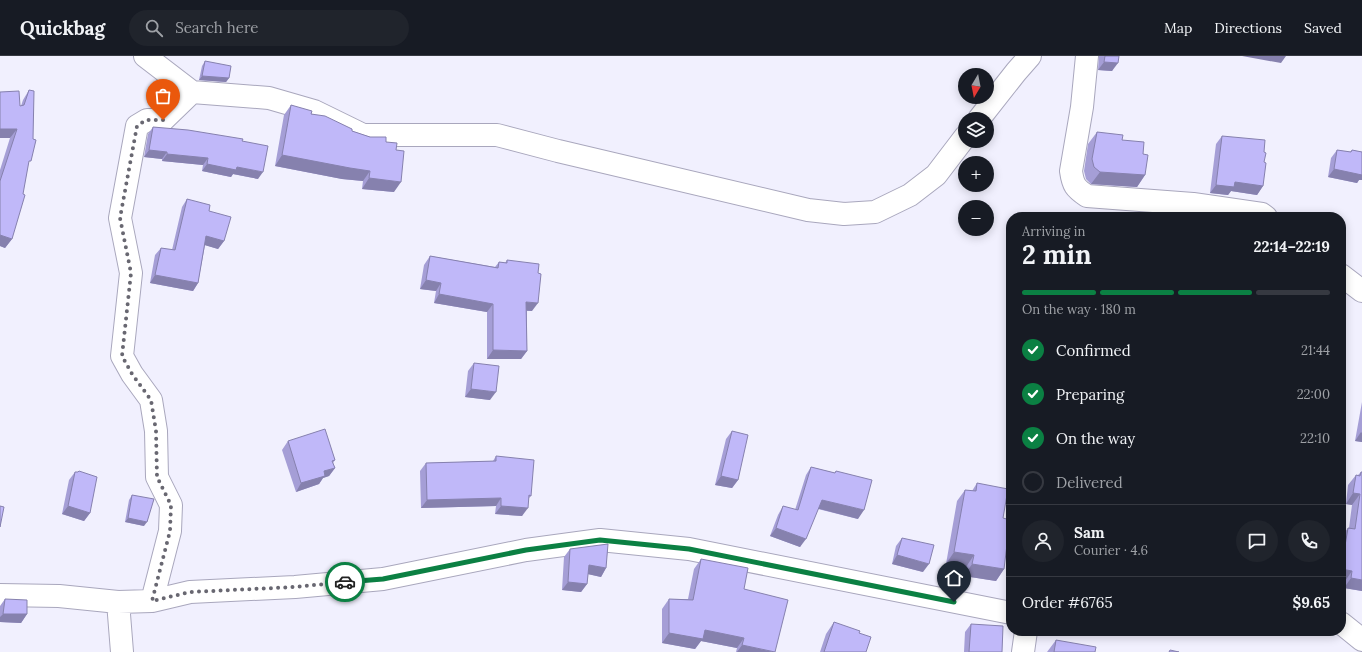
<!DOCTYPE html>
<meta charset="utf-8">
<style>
body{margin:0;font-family:Lora,serif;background:#20242c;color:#f1f3f6;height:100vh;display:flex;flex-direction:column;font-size:15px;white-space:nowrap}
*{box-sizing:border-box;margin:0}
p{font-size:13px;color:#9ea1a6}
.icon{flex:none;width:22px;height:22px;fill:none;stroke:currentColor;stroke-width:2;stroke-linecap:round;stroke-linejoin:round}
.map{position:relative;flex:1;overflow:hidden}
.sheet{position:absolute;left:1006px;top:156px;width:340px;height:424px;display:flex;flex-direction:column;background:#171b24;border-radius:16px;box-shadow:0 2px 10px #0003}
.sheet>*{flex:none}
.needle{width:26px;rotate:190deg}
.buttons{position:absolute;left:958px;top:12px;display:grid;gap:8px}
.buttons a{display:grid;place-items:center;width:36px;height:36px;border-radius:50%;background:#171b24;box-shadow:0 2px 10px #0003;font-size:20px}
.pin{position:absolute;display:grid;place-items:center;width:34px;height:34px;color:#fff;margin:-41px -17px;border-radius:50% 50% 50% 0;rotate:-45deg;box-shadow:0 0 4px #0007}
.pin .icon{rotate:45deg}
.courier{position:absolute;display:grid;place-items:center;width:40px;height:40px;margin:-20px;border:3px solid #0b8043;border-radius:50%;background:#fff;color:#222;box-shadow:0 1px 5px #0007}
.head em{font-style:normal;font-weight:800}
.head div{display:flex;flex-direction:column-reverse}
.head{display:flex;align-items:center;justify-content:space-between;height:68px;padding:0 16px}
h1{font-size:26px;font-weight:800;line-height:30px}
.bar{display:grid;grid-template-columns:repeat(4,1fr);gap:6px 4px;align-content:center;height:48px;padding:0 16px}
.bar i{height:5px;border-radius:3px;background:#363941}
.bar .current{background:#0b8043}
.bar p{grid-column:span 4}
.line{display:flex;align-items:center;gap:10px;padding:0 16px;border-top:1px solid #363941}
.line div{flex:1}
.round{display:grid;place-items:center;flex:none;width:42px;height:42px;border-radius:21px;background:#20242c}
ol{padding:0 16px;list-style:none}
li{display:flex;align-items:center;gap:12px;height:44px}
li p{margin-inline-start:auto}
li .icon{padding:4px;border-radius:50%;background:#0b8043;color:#fff;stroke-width:4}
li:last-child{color:#9ea1a6}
li i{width:22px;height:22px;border:2px solid #363941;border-radius:50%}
header{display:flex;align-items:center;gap:24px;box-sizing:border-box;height:56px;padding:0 20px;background:#171b24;border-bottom:1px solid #363941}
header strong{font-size:19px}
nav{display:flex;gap:22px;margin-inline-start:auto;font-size:14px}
.search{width:280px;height:36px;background:#20242c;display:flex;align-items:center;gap:10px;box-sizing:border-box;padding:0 14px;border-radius:22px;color:#9ea1a6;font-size:15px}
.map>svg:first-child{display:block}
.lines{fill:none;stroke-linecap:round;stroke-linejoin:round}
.minor-casing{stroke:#a9a7bd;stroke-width:24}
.minor{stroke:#fff;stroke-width:22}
.wall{fill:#a59ed6}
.shaded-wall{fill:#8681ae}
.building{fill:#c0b8f9;stroke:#8681ae}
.done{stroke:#686771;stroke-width:4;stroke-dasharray:0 7.2}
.route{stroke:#0b8043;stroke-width:5}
</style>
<header>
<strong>Quickbag</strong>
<div class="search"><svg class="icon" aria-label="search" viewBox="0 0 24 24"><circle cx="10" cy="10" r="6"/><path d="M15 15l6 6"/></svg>Search here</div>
<nav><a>Map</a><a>Directions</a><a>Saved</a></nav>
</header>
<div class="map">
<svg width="1362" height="596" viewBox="0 0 1362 596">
<rect width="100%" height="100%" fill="#f1f0fe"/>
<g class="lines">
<defs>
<path id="minor" d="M145 0 192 36
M1087 0 1082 51 1071 115C1073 129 1075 132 1087 140L1193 148 1262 158 1266 161
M979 63 1016 16 1030 0
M1341 219 1362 235
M0 539 59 540 118 546 152 545 190 536 295 531 383 523 526 494 600 484 689 493 1011 557
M152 545 170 475 171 449 157 421 156 375 151 344 132 318 122 300 131 217 120 162 137 70 147 64H163L192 36 269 42 314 55 363 79H497L558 95 808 154 844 158 875 156 910 139 936 119 965 81
M118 546 122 596
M1341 567 1362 584
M1023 596 1026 575"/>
</defs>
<use href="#minor" class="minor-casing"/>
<use href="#minor" class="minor"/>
</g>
<path class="wall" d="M1099 0H1119L1112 15 1098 14Z
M205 5 229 22 226 26 199 24 202 10Z
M29 34 28 109 12 183 5 192 0 190V114L20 50H21L23 44Z
M291 49 352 75 386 86 394 136 362 133 363 125 342 123 275 110 284 59Z
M153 71 242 85 258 123 233 118 231 121 202 115 203 109 162 105V103L144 101 148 78Z
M1097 76 1122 84 1143 98 1145 119 1137 131 1091 128 1086 123 1084 115 1088 88Z
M1222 80 1264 96 1263 130 1257 139 1231 135 1228 139 1210 137 1216 88Z
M1337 94 1350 96 1352 94 1362 96V124H1359L1357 127 1328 121 1331 102Z
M187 143 209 155 224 185 218 193 205 189 198 227 193 235 150 227 155 199 161 192 172 194 182 151Z
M430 200 495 211 499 206 505 207 507 204 532 255H527V295L521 303H487V256L434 247 436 235 420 233 424 209Z
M474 307 490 344 465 341 468 315Z
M1362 346V386L1355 385Z
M732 375 738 424 732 432 715 429 726 383Z
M288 385 335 404 333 407 335 412 329 420 323 422 319 428 296 436 282 394Z
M496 400 531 440 529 442 522 460 495 458 496 450 421 452 420 415 426 407 493 405Z
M811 411 835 417 836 415 858 463 818 453 800 491 770 480 778 459 783 450 795 454 806 419Z
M79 415 90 457 84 465 62 458 69 424 75 416H78Z
M1361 416H1362V535L1344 532 1345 525H1341V481L1348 472H1349L1352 449 1346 448 1348 429 1356 419H1358Z
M977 427 1003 462 1004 513 996 525 964 520 966 511 946 508 957 445 965 434 972 435Z
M132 439 144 470 125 466 129 444Z
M902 482 923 516 892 508 896 490Z
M570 493 606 512 601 521 588 518 587 528 581 536 562 534 564 501Z
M701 503 744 533 775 596H736L737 592 701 585 695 593 662 587V553L669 543H688L694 513Z
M5 543 27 558 21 567 0 566V550Z
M834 566 859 577 866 596H820L826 578Z
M971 568 1002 596H964L965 576Z
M1056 584 1095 596H1047Z"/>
<path class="shaded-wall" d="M1242 0H1286L1281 7Z
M1104 6 1118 7 1112 15 1098 14Z
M202 20 229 22 226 26 199 24Z
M0 73H17L10 82H0Z
M149 94 167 96 162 103 144 101Z
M167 98 208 102 203 109 162 105Z
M282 99 370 115 363 125 342 123 275 110Z
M207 108 237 111 263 116 258 123 233 118 231 121 202 115Z
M1334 113 1362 117V124H1359L1357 127 1328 121Z
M1100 116 1145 119 1137 131 1091 128Z
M369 122 401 126 394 136 362 133Z
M1235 126 1263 130 1257 139 1231 135 1228 139 1210 137 1216 129Z
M0 179 12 183 5 192 0 190Z
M206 180 224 185 218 193 201 188Z
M155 219 198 227 193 235 150 227Z
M426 224 441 227 436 235 420 233Z
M439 238 493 248 487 256 434 247Z
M526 246 538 247 532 255 521 254Z
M493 294 527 295 521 303H487Z
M471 333 496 336 490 344 465 341Z
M1361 376 1362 377V386L1355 385Z
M335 412 329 420 323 422 319 428 296 436 301 427 324 415Z
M721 420 738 424 732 432 715 429Z
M1353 437 1360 438 1352 449 1346 448Z
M501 442 496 450 421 452 427 444Z
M822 444 864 454 858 463 816 452Z
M68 450 90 457 84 465 62 458Z
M501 450 528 452 522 460 495 458Z
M128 462 147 466 144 470 125 466Z
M776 472 806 483 800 491 770 480Z
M954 496 974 499 966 511 946 508Z
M897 499 929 508 923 516 892 508Z
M972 508 1004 513 996 525 964 520Z
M589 509 606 512 601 521 583 517Z
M1341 513 1352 515 1345 525H1341Z
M1351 522 1362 524V535L1344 532Z
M568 526 587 528 581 536 562 534Z
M3 558H27L21 567 0 566V561Z
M705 574 744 582 737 592 701 585 695 593 662 587 669 577Z
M742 589 773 596H737Z"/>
<path class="building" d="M1105 0H1119L1118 7 1104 6Z
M205 5 231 10 229 22 202 20Z
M29 34 34 35 33 83 36 84 31 105H29L23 138 25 139 12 183 0 179V125L17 73H0V36L19 35 20 50 24 49Z
M291 49 312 55 311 58 325 60 352 73V75L370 81H386V86L397 87 396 94 404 95 401 126 369 122 370 115 350 112 282 99Z
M153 71 188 74 243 83 242 85 268 90 263 116 237 111 236 114 207 108 208 102 167 98V96L149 94Z
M1097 76 1123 79 1122 84 1144 86 1143 98 1148 99 1145 119 1100 116 1094 111 1092 103Z
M1222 80 1265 84 1264 96 1266 97 1264 106 1266 107 1263 130 1235 126 1234 131 1216 129Z
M1337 94 1351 96 1352 94 1362 96V119L1334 113Z
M187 143 210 149 209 155 231 161 224 185 206 180 198 227 155 219 161 192 175 194Z
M1085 160 1095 161H1085Z
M430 200 498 212 499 206 507 207V204L539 208 538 217 541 218 538 247 526 246 527 295 493 294V248L439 238 441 227 426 224Z
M474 307 499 310 496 336 471 333Z
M325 373 335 404 332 405 335 412 324 415 325 420 301 427 288 385Z
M732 375 748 379 738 424 721 420Z
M496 400 534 404 531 440 529 439 528 452 501 450V442L427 444 426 407 496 405Z
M811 411 835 417 836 415 872 424 864 454 822 444 806 483 776 472 783 450 798 454Z
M79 415 97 421 90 457 68 450 75 416H78Z
M1361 416H1362V524L1351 522 1352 515 1341 513 1348 472 1355 473 1360 438 1353 437 1356 419 1360 420Z
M977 427 1008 433 1003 462 1010 464 1004 513 972 508 974 499 954 496 965 434 976 435Z
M132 439 154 443 147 466 128 462Z
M0 450 4 451 0 471Z
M902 482 934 489 929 508 897 499Z
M608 488 606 512 589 509 587 528 568 526 570 493Z
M701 503 748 512 744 533 788 544 775 596 742 589 744 582 705 574 703 583 669 577V543L693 544Z
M5 543 27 544V558H3Z
M834 566 860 575 859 577 871 581 866 596H824Z
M971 568 1003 570 1002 596H969Z
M1056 584 1096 591 1095 596H1054Z
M1170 594 1179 596H1169Z"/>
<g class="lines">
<path class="done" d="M163 64H146L137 70 120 162 131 217 122 300 132 318 151 344 156 375 157 421 171 449 170 475 152 545 190 536 295 531 345 526"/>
<path class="route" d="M345 526 383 523 526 494 600 484 689 493 954 546"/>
</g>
</svg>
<div class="buttons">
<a><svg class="needle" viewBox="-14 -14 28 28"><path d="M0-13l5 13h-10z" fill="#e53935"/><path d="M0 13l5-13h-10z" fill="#9ea1a6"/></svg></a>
<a><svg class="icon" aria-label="layers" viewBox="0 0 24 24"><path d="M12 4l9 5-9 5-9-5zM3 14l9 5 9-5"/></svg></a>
<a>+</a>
<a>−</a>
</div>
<div class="pin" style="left:163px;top:64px;background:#ea580c"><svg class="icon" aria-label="bag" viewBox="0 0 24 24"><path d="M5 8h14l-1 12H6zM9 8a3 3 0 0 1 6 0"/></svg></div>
<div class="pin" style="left:954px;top:546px;background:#1f2937"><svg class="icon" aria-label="home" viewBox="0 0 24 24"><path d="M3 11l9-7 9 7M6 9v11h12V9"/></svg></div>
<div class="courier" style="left:345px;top:526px"><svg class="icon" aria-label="car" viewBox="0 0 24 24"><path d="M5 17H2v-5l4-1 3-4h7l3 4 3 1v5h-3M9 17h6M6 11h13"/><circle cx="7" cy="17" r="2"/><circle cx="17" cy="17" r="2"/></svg></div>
<section class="sheet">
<div class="head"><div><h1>2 min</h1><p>Arriving in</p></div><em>22:14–22:19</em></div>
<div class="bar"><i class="current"></i><i class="current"></i><i class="current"></i><i></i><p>On the way · 180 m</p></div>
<ol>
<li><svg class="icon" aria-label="check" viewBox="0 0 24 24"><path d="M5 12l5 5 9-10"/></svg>Confirmed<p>21:44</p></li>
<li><svg class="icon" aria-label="check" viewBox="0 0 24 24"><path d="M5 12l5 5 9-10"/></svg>Preparing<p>22:00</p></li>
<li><svg class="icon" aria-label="check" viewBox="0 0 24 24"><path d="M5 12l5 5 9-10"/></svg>On the way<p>22:10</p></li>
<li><i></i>Delivered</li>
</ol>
<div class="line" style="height:72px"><a class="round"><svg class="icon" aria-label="person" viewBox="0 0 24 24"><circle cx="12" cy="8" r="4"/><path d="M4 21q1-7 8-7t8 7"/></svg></a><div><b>Sam</b><p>Courier · 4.6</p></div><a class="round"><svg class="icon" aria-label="chat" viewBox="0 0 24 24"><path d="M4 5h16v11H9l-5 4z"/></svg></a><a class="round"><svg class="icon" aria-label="phone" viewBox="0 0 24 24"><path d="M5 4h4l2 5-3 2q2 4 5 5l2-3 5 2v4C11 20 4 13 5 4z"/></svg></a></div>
<div class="line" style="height:52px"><div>Order #6765</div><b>$9.65</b></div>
</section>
</div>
